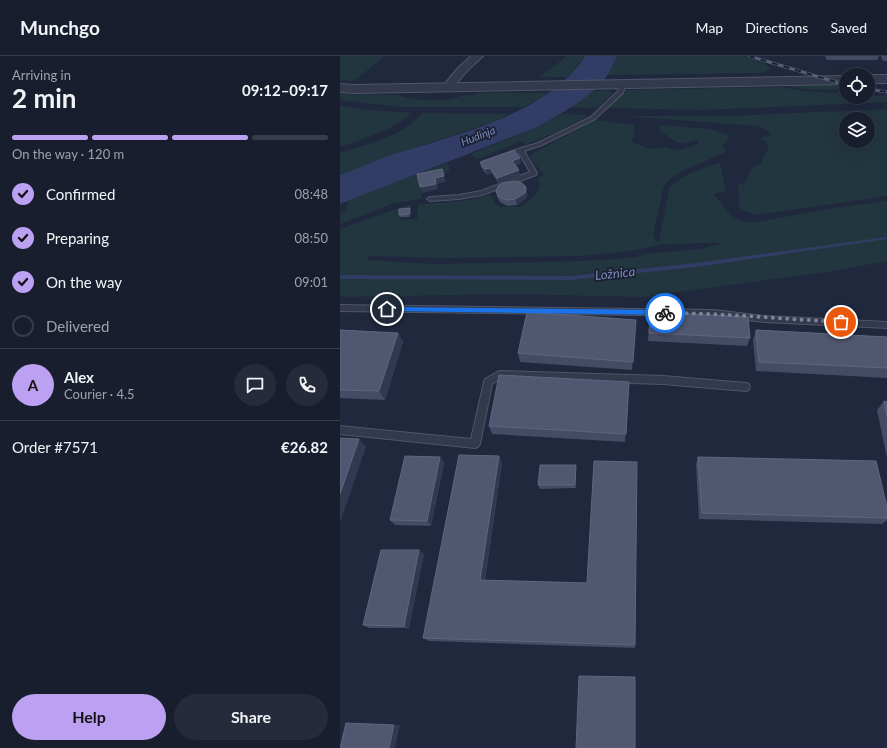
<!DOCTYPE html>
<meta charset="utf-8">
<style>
body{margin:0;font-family:Lato,sans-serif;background:#252b3a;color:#f1f3f6;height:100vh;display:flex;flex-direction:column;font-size:15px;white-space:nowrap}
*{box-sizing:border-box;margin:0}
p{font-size:13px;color:#9fa2aa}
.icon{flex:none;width:22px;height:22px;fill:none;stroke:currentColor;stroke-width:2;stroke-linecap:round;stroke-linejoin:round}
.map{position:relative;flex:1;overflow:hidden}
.details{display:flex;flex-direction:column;background:#181e2e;width:340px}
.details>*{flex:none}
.fabs{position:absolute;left:499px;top:12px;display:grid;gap:8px}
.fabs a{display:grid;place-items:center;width:36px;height:36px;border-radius:50%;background:#181e2e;box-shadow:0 4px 16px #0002,0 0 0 1px #363c4a;font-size:20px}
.pin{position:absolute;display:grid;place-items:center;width:34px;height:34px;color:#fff;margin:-17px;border:2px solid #fff;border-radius:50%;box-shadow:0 1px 4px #0007}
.courier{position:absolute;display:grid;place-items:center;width:40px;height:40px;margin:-20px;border:3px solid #1a73e8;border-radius:50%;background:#fff;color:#222;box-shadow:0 1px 5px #0007}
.head em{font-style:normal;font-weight:700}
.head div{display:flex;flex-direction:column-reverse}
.head{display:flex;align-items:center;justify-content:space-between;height:68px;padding:0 12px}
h1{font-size:26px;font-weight:700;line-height:30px}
.bar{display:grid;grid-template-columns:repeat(4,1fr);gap:6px 4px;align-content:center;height:48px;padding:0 12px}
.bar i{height:5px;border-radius:3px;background:#363c4a}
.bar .on{background:#bca0f2}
.bar p{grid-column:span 4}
.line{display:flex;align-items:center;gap:10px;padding:0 12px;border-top:1px solid #363c4a}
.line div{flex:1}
.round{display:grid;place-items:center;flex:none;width:42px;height:42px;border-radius:21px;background:#252b3a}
ol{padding:0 12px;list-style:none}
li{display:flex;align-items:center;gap:12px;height:44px}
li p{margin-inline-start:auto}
li .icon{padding:4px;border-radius:50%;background:#bca0f2;color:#111;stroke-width:4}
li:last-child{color:#9fa2aa}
li i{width:22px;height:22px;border:2px solid #363c4a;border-radius:50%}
.cta{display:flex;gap:8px;margin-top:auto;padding:8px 12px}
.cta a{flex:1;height:46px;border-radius:24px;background:#bca0f2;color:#111;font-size:16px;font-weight:700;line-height:46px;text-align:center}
.cta a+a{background:#252b3a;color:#f1f3f6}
header{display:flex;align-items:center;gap:24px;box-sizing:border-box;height:56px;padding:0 20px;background:#181e2e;border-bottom:1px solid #363c4a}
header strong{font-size:19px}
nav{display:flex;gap:22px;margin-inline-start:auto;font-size:14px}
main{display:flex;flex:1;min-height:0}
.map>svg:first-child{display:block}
.green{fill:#22363f;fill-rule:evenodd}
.water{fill:#313d64}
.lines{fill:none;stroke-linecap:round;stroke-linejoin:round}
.stream{fill:#313d64;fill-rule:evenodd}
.service-casing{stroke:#505568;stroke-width:2}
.minor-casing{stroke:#505568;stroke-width:2}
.tertiary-casing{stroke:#505568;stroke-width:2}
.service{fill:#343a4d;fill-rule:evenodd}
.minor{fill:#343a4d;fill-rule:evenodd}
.tertiary{fill:#343a4d;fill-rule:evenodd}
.rail-casing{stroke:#565d75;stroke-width:3}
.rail{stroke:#1a2032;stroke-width:2;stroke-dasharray:6;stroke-linecap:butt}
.wall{fill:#444c65}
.shaded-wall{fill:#313951}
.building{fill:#505770;stroke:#5f667e}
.route{fill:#1a73e8}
.done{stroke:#7e8498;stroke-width:4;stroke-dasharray:0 7.2}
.labels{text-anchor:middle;stroke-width:3.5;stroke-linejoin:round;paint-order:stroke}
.far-water-label{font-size:11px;font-style:italic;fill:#7c8bb8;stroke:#1a2032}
.water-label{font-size:13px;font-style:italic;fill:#7c8bb8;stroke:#1a2032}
</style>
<header>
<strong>Munchgo</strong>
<nav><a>Map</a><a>Directions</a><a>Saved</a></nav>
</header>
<main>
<section class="details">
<div class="head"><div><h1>2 min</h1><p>Arriving in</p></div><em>09:12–09:17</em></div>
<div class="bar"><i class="on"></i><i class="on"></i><i class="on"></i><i></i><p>On the way · 120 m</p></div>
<ol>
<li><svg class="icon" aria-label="check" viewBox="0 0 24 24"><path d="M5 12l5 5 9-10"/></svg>Confirmed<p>08:48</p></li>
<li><svg class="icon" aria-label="check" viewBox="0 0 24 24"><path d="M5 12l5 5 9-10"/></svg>Preparing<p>08:50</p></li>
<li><svg class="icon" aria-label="check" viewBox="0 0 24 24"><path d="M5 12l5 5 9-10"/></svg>On the way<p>09:01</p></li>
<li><i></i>Delivered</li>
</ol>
<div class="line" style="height:72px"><b class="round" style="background:#bca0f2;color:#111">A</b><div><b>Alex</b><p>Courier · 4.5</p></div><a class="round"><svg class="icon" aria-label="chat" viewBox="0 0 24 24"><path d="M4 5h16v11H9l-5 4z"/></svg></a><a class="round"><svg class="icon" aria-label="phone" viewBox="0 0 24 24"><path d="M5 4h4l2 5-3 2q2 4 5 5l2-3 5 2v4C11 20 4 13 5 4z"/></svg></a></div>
<div class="line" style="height:52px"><div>Order #7571</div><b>€26.82</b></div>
<div class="cta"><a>Help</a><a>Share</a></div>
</section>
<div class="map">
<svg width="547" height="692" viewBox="0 0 547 692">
<rect width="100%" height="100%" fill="#20283e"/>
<path class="green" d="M0 0H45L14 25 0 24Z
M227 0H245L228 21H200Z
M277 0H403L424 7 431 13 421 17 267 19Z
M495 28 506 30V35L463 33 444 29Z
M440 31 464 35 506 37V41H528V39L539 40 547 38V46L361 54 266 52 286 34Z
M251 35H269L273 37 257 52 230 51Z
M139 37H209L202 42 183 51H61L0 44V38L59 39C70 44 99 46 112 43 116 42 120 40 124 39 130 39 134 40 139 37Z
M0 50 27 54 71 57C55 74 22 83 0 91Z
M547 53V140L417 159 402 154 399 149 398 128 404 129 411 113 422 106 424 100 429 94 426 86 420 82 432 79C420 64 396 71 379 67L281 60H389ZM506 63H528V85H506Z
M82 57 170 58 144 69 46 101 0 119V97C29 88 62 81 82 57Z
M221 58 249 59 221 74 185 89 182 85 137 103 131 98 197 71Z
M255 64 294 69 295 72 292 86 310 93 326 91 335 94 343 93 358 88 359 84C353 84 349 87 343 87 334 87 326 79 320 74L319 69 370 73 389 79 388 84 383 89 386 96 340 116 330 123 324 130 313 178 316 186 319 185 329 133C341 118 362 113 380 107L386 135 374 138C386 154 391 164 412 167L492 152 547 145V205L488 216 302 241 175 238 0 241V174L11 169 65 150 73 149 69 154 60 156 59 164 77 163 78 149C105 145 123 148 150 138L155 147 160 151H180L188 146 199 134 200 129 198 122 205 119 191 104 190 99ZM361 187H384L361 193 304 198 296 201 266 204 206 206 92 208 26 204 30 200 100 202 239 200 285 196 318 189Z
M107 107 110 113 106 117 78 123 82 143 54 147 0 168V157L6 154 8 145 68 121Z"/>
<path class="water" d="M245 0H277C274 6 271 14 267 20 250 42 221 58 197 71L0 148V119C16 113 32 106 48 100 110 80 209 59 245 0Z"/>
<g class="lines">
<path class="stream" d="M547 181V183L356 211 231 224 0 223V219L231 220 356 207Z"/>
<defs>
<path id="service" d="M281 26 286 27 283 37 255 63 202 89 184 95 197 117 196 119 142 139 119 143 90 145 87 143 90 141 119 139 141 135 190 116 179 97 164 102 161 100 178 93 198 87 251 61 278 35Z
M0 249 374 254 425 260 547 266V272L425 266 374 260 0 255Z
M159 315 323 320 406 327 409 328 410 331 409 334 406 335 323 328 160 323 152 328 140 388 138 391 135 392 0 378V370L131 383 144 326 145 323Z"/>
<path id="minor" d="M131 0H143L125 17 112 33H104L102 31 104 29 117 13Z"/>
<path id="tertiary" d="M527 19H547V27H528Z
M506 20V28L14 37 0 36V28L14 29Z"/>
</defs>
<use href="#service" class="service-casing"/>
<use href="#minor" class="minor-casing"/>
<use href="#tertiary" class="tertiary-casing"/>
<use href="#service" class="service"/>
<use href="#minor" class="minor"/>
<use href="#tertiary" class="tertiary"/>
<defs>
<path id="rail" d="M409 0 506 29
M528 33 547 36"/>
</defs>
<use href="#rail" class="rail-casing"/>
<use href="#rail" class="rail"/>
</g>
<path class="wall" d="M485 0H539L537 4H487Z
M541 0H547V5H543Z
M140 106 181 107 176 109 180 120 159 128 152 117 147 119 141 111Z
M186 131 187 137 186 142 177 149 167 150 160 146 157 141 156 135Z
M71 155 70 161H60L59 159Z
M310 256 410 282 407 290 308 285Z
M296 264 292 314 180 306 178 297Z
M0 274 58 277 63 286 45 344 0 342Z
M416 274 547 281V322L416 315 413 284Z
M289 326 285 386 152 378 149 370Z
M544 345 547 346V402L537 354Z
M159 400 162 407 145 524 295 589V592L89 585 83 582Z
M100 401 104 407 91 470 55 469 50 464Z
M358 401 547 451V464L542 468 359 463 356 408Z
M236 413V432L200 433 198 429Z
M84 498 69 572H29L23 569Z"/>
<path class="shaded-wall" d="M180 102 181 107 173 110 172 105Z
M150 112 152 117 147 119 145 113Z
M102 113 106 126 97 128 98 133 82 137 80 131 95 122Z
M179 114 180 120 159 128 157 122Z
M186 131 187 137 186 142 177 149 175 143Z
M70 152 71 155 70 161 69 158Z
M58 277 63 286 45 344 39 335Z
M19 383 26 391 0 467V438Z
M159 400 162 407 144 528 140 524Z
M100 401 104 407 91 470 87 465Z
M236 409V432L235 429Z
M79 494 84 498 69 572 64 570Z
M54 669H60L55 692H49Z"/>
<path class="building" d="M174 94 180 102 172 105 179 114 157 122 150 112 145 113 140 106Z
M102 113 104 120 95 122 96 128 80 131 77 118Z
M175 125 182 127 186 131 185 137 175 143 166 144 159 141 156 135 158 130 162 127Z
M70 152 69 158 59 159V153Z
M187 256 296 264 293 306 178 297Z
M310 256 408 261 410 282 309 277Z
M0 274 58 277 39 335 0 334Z
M416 274 547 281V312L419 306Z
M159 319 289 326 286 378 149 370Z
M544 345 547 346V361Z
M0 382 19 383 0 438Z
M119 399 159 400 140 524 247 527 254 405 297 406 295 589 83 582Z
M65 400 100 401 87 465 50 464Z
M358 401 536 405 547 451V462L362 457Z
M200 409H236L235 429H198Z
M41 494H79L64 570 23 569Z
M239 620 295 621V692H236Z
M6 667 54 669 49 692H0Z"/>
<path class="route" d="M45 251 325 254 327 257 325 259 47 255 45 254Z"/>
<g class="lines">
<path class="done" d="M325 257C383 257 442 263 501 266"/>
</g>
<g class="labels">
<g class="far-water-label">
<text transform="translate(138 80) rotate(-21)" y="4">Hudinja</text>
</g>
<g class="water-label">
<text transform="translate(275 217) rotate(-6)" y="5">Ložnica</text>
</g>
</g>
</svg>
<div class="fabs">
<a><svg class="icon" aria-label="locate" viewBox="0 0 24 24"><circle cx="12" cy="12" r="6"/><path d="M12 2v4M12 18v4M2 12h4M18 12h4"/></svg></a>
<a><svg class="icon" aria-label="layers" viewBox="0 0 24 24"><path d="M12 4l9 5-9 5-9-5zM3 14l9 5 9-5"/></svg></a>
</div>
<div class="pin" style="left:501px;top:266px;background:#ea580c"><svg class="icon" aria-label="bag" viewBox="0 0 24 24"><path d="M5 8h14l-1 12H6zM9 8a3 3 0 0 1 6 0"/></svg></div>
<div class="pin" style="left:47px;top:253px;background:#1f2937"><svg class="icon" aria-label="home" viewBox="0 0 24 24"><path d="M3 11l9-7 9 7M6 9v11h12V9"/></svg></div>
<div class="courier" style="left:325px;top:257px"><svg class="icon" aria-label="bike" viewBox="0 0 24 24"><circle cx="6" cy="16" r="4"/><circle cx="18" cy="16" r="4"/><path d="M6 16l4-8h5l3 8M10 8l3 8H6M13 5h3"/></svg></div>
</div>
</main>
